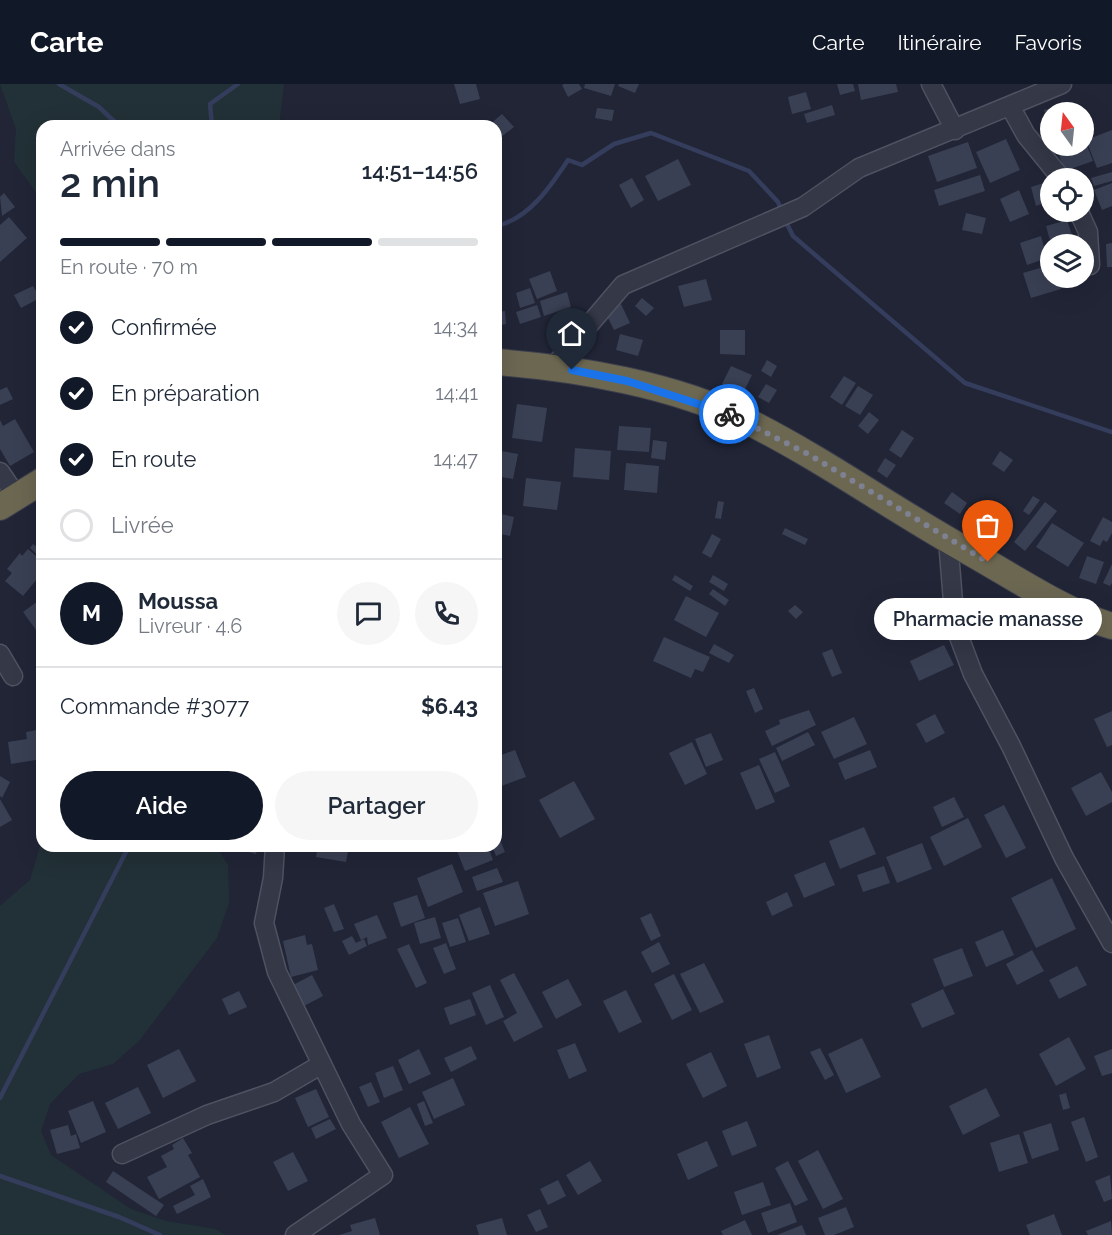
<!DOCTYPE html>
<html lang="fr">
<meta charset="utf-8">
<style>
body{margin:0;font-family:Raleway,sans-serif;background:#f6f6f7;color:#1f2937;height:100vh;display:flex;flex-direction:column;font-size:22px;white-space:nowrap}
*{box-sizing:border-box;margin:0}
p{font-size:20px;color:#747a83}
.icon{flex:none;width:33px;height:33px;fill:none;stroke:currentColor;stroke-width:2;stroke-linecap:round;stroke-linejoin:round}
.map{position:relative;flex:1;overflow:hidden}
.sheet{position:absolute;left:36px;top:36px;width:466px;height:732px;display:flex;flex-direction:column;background:#fff;border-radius:18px;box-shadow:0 6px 24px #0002}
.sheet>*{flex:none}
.needle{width:39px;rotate:345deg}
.buttons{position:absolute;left:1040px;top:18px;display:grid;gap:12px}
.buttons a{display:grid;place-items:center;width:54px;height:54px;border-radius:50%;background:#fff;box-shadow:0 6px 24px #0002;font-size:30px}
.pin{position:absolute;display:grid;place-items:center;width:51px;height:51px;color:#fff;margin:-62px -26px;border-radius:50% 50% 50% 0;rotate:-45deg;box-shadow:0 0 6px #0007}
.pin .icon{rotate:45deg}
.courier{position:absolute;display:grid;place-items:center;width:60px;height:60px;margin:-30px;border:4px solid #1a73e8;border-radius:50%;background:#fff;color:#222;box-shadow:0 2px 8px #0007}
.bubble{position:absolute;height:42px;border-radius:21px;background:#fff;box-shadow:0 6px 24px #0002;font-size:20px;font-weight:600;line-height:42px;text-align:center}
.head em{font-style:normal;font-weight:600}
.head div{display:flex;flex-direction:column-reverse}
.head{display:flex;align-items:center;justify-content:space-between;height:102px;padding:0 24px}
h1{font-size:39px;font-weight:600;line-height:45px}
.bar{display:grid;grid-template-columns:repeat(4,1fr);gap:9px 6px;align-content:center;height:72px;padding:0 24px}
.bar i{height:8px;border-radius:4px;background:#e0e1e3}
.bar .active{background:#111827}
.bar p{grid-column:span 4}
.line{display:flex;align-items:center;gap:15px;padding:0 24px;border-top:2px solid #e0e1e3}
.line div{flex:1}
.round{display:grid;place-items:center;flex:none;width:63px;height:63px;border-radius:32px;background:#f6f6f7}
ol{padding:0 24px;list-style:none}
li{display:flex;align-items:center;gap:18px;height:66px}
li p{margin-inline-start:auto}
li .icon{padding:6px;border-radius:50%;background:#111827;color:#fff;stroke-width:4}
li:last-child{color:#747a83}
li i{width:33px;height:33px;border:3px solid #e0e1e3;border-radius:50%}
.button{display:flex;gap:12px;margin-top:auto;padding:12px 24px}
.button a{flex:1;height:69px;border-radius:36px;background:#111827;color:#fff;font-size:24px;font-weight:600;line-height:69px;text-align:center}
.button a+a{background:#f6f6f7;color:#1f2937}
header{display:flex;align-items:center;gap:36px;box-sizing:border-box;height:84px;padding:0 30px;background:#111827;color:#fff}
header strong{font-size:28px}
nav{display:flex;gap:33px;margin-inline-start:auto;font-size:21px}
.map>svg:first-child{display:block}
.green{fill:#223137}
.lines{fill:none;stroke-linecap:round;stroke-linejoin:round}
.stream{stroke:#353d5d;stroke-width:4.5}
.building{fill:#3a4054}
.minor-casing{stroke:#4e5261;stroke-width:21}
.highway-casing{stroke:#3b3f4e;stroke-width:28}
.minor{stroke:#343847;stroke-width:18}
.highway{stroke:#6c6751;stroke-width:26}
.done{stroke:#7d8192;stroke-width:6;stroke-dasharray:0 10.8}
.route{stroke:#1a73e8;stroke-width:8}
</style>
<header>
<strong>Carte</strong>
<nav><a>Carte</a><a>Itinéraire</a><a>Favoris</a></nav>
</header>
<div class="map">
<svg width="1112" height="1151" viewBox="0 0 1112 1151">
<rect width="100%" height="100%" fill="#212536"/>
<path class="green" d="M0 0H284L279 42H42V130L40 114 14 78 16 45Z
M42 755V762H216L228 781 229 819 217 854 139 957 113 980 79 990 50 1020 41 1047 51 1071 131 1125 166 1137 216 1145 225 1151H0V822L30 796Z"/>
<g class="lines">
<path class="stream" d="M59 0 99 23 119 42
M212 42 210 20 238 0
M785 136 793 152 965 299 1112 348
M496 142C529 135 550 103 568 76L582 81 614 60 651 49 749 87 778 118 782 128
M0 1014 129 762
M0 1092 119 1133 160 1151"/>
</g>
<path class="building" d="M454 0H476L480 15 460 20Z
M564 0H579L582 5 568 13 562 1Z
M585 0H615L611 12 584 4Z
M619 0H639L635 9 618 2Z
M837 0H853L855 7 840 11Z
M858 0H896L898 8 861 16Z
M806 8 811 25 792 30 788 13Z
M832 21 835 31 807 39 804 30Z
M1059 22 1061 28H1050L1049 44 1044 26Z
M597 24 614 26 612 37 595 34Z
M502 30 514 43 496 57V42H488Z
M347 38 348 42H332V41Z
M1112 46V79L1097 84 1086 56Z
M1006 55 1020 86 990 99 976 68Z
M968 58 977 84 937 98 928 72Z
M1086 59 1093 77 1065 87 1058 69Z
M678 75 691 101 658 117 645 92Z
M1112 88V97L1094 102 1091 94Z
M980 91 985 107 939 122 934 106Z
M632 94 644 116 631 124 619 101Z
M1050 97V117L1036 122 1031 103Z
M1112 99V122L1102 126 1094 106Z
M1019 106 1029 130 1010 138 1000 115Z
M4 109 15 123 2 132 0 113Z
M966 129 986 134 982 150 962 146Z
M9 133 27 154 0 178V141Z
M1067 136 1075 160H1051L1046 142Z
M1041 152 1047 174 1027 181 1020 159Z
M1112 159V183H1107L1106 160Z
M1050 181V194H1057L1061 205 1031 214 1023 189Z
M550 187 557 207 537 215 529 195Z
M706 195 712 216 684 223 678 202Z
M33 202 40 214 21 224 14 211Z
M530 204 535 219 520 224 516 209Z
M567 208 571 223 544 232 540 217Z
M642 214 654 224 646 232 635 222Z
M621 220 630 239 614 246 605 228Z
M537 221 541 233 520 240 516 228Z
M505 227 506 240 496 242V228Z
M720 246H745V271L720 270Z
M620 250 643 256 638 272 616 266Z
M767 276 777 282 771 293 761 287Z
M731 282 752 291 743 309 722 300Z
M844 292 856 299 842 321 830 313Z
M766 300 777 306 769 319 758 313Z
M858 302 873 311 860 331 845 322Z
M7 303 13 315 0 321V306Z
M517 320 547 324 542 358 512 354Z
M869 328 879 336 868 350 858 342Z
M15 335 34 368 10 382 0 365V336L3 342Z
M619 342 651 344 649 368 617 366Z
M902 346 914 354 901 374 889 366Z
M653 356 667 358 665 376 651 374Z
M575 364 611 367 609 396 573 393Z
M496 366 518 370 513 395 496 392Z
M1000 367 1013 376 1004 388 992 380Z
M885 374 896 381 887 394 877 387Z
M626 379 659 382 657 409 624 406Z
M526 394 561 398 557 426 523 422Z
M952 408 967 419 960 430 944 419Z
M1033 412 1040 416 1029 431 1023 427Z
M718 417 724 418 721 435 715 434Z
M1045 418 1057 427 1025 467 1014 458Z
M981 427 990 433 982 444 973 437Z
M496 429 514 433 510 452 496 449Z
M1103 433 1112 438V449L1107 458 1103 456 1100 462 1090 457Z
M1052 439 1084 459 1068 483 1036 463Z
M785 444 808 455 805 461 782 450Z
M712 450 721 455 711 474 702 469Z
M33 460 42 467V475L30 464Z
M28 465 42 477V489L23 512 5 497 12 489 7 485 20 469 22 472Z
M1087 472 1104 478 1096 500 1079 494Z
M1112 480V499L1110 502 1103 499Z
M675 491 693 502 690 507 672 496Z
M713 491 728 500 724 507 709 498Z
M713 505 729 516 725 522 709 510Z
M686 512 719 529 706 553 674 536Z
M42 514V541L36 546 23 528Z
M795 521 803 528 796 535 788 527Z
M664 553 710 573 703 588 695 585 691 594 653 577Z
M714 560 734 571 729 579 709 569Z
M944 561 954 581 919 597 910 577Z
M832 565 842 589 832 593 822 569Z
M754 604 763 625 755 629 746 607Z
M809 626 816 641 772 662 765 647 780 640 779 636Z
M1112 627V661L1107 663 1094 635Z
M935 630 945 649 926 659 916 640Z
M854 633 867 660 834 675 821 648Z
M42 645V675L11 680 8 658 27 655 26 648Z
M808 648 815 661 782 677 776 664Z
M711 649 723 676 706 683 695 655Z
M692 658 707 690 685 701 669 669Z
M515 666 526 693 496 704V673Z
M870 666 877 683 845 696 838 679Z
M775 668 790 702 775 709 759 675Z
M759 681 775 718 756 726 740 689Z
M1101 688 1112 708V718L1086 732 1071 704Z
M0 692 10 698 2 714 0 712Z
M574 697 595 735 560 754 539 716Z
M954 713 964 733 942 743 933 723Z
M0 715 12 736 0 743Z
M1004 721 1026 764 1006 774 984 731Z
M968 734 982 763 944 782 930 753Z
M864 743 876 770 840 785 829 757Z
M497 748 505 768 496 772 492 762H496Z
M922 759 932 785 897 799 886 773Z
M234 762H259L256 770 233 764Z
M318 762H349L346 778 316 773Z
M455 762H488L493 776 465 787Z
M825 778 835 801 804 814 794 791Z
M452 780 463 808 428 823 417 794Z
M884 782 890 799 863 808 857 791Z
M497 784 503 798 477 807 472 793Z
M1052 794 1076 845 1036 864 1011 814Z
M518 797 529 830 495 842 483 809Z
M787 808 793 822 772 832 766 818Z
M417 811 425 834 401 843 393 819Z
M334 820 344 845 334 848 324 824Z
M480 823 490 850 469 857 459 831Z
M651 829 661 852 651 857 640 834Z
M377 831 387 854 368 861 367 853 361 856 354 840Z
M435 833 441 854 420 860 414 839Z
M458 834 466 858 450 863 442 839Z
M1003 846 1014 871 986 883 975 858Z
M305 851 307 861 312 860 318 886 291 893 283 857Z
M352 852 356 859 364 855 367 862 349 871 342 857Z
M659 858 670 880 652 889 641 868Z
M446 859 456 885 444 890 433 864Z
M409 860 427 899 416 904 397 865Z
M962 864 973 892 944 903 933 875Z
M1032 866 1044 887 1017 901 1006 880Z
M704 879 724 918 700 929 680 890Z
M1077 882 1087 901 1059 915 1049 896Z
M514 889 543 943 514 958 503 937 517 929 500 896Z
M674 890 692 926 672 936 654 900Z
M312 891 323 912 304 922 293 901Z
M568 895 582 921 556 935 542 908Z
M490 901 504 933 486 941 472 909Z
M943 905 955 930 922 944 911 920Z
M626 906 642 938 619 949 603 917Z
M239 907 247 923 229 931 222 915Z
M470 915 476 931 450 941 444 924Z
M769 951 781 984 757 994 744 960Z
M1069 953 1086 985 1056 1002 1039 970Z
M862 954 881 993 846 1009 828 970Z
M575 959 587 987 569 995 557 966Z
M471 962 477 975 451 988 444 974Z
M820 964 834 991 825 996 810 968Z
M179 965 196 997 163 1014 147 981Z
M419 965 431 990 409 1000 398 976Z
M1112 965V989L1102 992 1094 972Z
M711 968 727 1002 703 1014 686 980Z
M393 982 403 1006 384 1014 375 989Z
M453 994 465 1021 434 1035 422 1008Z
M371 998 380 1018 368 1023 359 1003Z
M138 1003 151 1029 118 1045 105 1019Z
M986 1004 1000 1032 963 1051 949 1022Z
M316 1005 329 1033 308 1043 295 1014Z
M1066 1009 1070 1024 1063 1026 1059 1011Z
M93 1017 106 1048 81 1059 68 1027Z
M424 1017 433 1039 425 1042 417 1020Z
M410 1023 429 1060 399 1074 381 1038Z
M1084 1033 1098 1073 1086 1078 1071 1038Z
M330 1035 336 1045 316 1055 311 1044Z
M747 1037 757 1062 732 1072 722 1047Z
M1051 1039 1059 1066 1032 1075 1023 1048Z
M68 1041 71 1052 76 1050 80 1064 57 1070 50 1046Z
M1019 1050 1028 1079 999 1088 990 1059Z
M183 1054 192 1069 188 1071 200 1093 159 1115 147 1093 167 1083 161 1072 174 1065 172 1061Z
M707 1057 718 1082 688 1096 677 1070Z
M818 1066 843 1115 823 1125 798 1077Z
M293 1068 308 1097 288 1107 273 1078Z
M590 1077 602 1097 578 1111 566 1091Z
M788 1077 808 1116 795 1122 775 1084Z
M113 1087 164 1121 156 1132 106 1098Z
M1110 1091 1112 1115 1104 1118 1095 1097Z
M203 1095 211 1113 177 1130 173 1122 195 1111 190 1102Z
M558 1096 566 1112 548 1121 540 1105Z
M763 1098 771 1121 742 1131 734 1108Z
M790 1119 797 1138 768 1149 761 1129Z
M846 1123 854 1143 834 1151H825L818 1134Z
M540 1125 548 1143 536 1148 527 1131Z
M1054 1130 1062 1151H1030L1026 1141Z
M375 1134 380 1151H339L352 1147 350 1141Z
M502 1134 507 1151H479L476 1141Z
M745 1136 752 1151H723L721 1147Z
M1111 1137 1112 1151H1088L1086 1147Z
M802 1141 806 1151H777Z"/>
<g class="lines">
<defs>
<path id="minor" d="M931 0 955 46
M1010 22 1026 51 1061 94
M1079 128 1088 148 1090 181
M554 282 623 201 803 123 859 84 1062 0
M0 388 17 413
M948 456 955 542 973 590 1011 662 1064 774 1112 859
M0 570 13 592
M275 762 273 794 264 839 277 888 351 1040 383 1091 295 1151
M122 1070 207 1031 274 1008 322 980"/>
<path id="highway" d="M496 278C577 284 675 301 747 337 825 376 895 427 971 469 1010 491 1071 531 1112 542
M0 423 42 397"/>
</defs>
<use href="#minor" class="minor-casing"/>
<use href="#highway" class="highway-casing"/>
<use href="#minor" class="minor"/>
<use href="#highway" class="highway"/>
</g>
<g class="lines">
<path class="done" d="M729 330 808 370 988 478"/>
<path class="route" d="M572 286 627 297 729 330"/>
</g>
</svg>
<div class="buttons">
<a><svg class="needle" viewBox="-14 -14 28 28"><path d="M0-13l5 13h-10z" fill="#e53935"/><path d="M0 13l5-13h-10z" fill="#747a83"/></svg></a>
<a><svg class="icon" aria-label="locate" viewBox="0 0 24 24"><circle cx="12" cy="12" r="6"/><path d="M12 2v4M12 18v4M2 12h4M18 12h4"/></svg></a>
<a><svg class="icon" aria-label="layers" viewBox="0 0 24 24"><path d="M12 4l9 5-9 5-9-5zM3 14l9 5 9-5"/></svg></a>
</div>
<div class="pin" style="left:988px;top:478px;background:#ea580c"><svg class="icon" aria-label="bag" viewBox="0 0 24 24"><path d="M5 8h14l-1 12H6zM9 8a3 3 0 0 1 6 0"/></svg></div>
<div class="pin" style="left:572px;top:286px;background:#1f2937"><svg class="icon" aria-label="home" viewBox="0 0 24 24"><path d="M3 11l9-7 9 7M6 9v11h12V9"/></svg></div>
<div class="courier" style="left:729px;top:330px"><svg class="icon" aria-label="bike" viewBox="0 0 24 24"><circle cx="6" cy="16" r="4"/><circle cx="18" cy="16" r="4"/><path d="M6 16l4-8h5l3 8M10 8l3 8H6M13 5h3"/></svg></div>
<div class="bubble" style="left:874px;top:514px;width:228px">Pharmacie manasse</div>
<section class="sheet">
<div class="head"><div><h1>2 min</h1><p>Arrivée dans</p></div><em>14:51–14:56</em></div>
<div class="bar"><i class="active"></i><i class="active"></i><i class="active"></i><i></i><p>En route · 70 m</p></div>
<ol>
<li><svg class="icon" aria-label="check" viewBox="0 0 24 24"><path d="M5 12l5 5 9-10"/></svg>Confirmée<p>14:34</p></li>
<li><svg class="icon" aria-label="check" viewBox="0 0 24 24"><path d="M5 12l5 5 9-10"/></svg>En préparation<p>14:41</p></li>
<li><svg class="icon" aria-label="check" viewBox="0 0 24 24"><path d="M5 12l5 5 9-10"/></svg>En route<p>14:47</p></li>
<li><i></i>Livrée</li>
</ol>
<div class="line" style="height:108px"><b class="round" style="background:#111827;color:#fff">M</b><div><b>Moussa</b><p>Livreur · 4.6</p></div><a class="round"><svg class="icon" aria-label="chat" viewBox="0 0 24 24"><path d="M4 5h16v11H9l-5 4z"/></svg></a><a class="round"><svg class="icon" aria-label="phone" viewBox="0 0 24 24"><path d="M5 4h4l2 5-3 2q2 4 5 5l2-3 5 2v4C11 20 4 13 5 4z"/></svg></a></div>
<div class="line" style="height:78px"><div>Commande #3077</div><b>$6.43</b></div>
<div class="button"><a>Aide</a><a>Partager</a></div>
</section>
</div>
